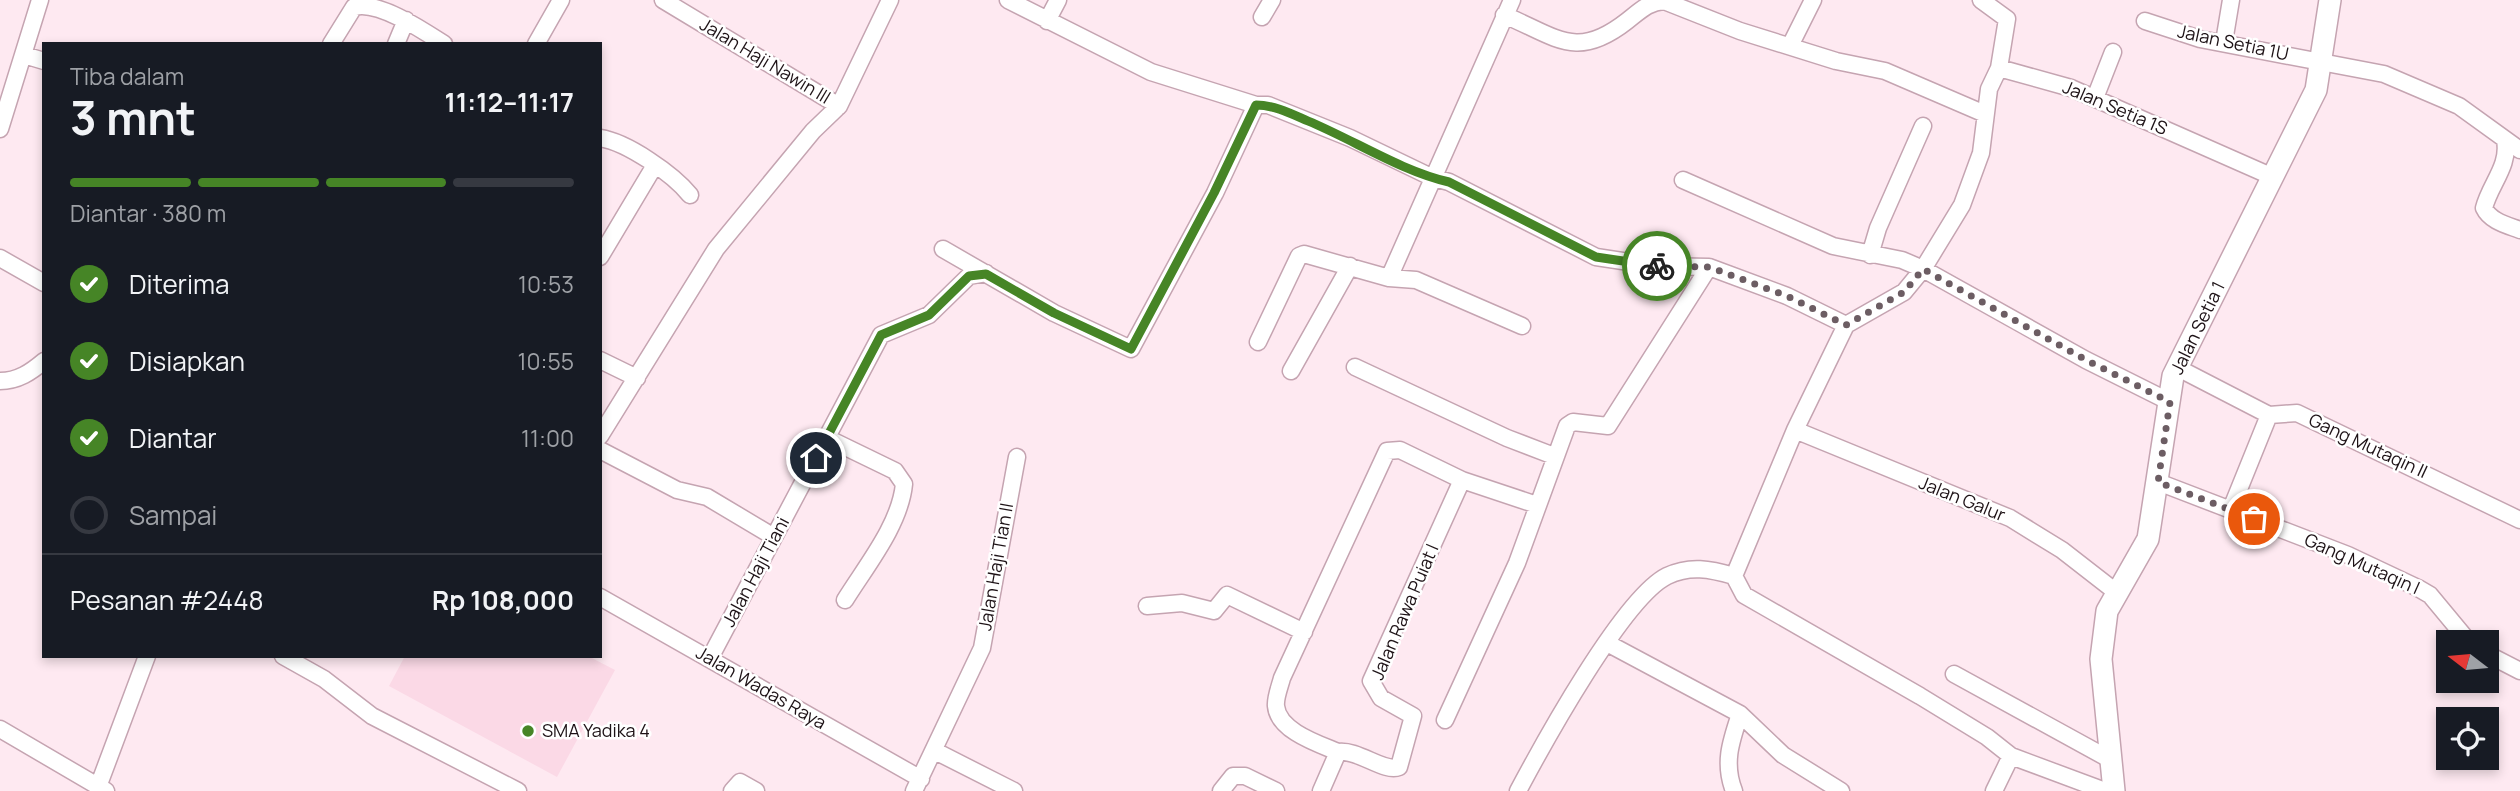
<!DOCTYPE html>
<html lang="id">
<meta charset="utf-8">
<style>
body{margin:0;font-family:Manrope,sans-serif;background:#20242c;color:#f1f3f6;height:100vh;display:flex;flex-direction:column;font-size:26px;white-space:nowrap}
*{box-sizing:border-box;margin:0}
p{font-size:23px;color:#9ea1a6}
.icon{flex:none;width:38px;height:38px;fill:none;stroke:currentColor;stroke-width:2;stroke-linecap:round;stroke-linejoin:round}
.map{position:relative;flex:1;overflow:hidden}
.panel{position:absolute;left:42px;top:42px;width:560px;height:616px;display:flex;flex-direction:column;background:#171b24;border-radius:0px;box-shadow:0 4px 10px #0003}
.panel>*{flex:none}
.needle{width:46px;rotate:286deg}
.fabs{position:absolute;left:2436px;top:630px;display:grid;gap:14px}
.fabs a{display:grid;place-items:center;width:63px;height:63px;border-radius:0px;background:#171b24;box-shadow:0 4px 10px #0003;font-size:35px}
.pin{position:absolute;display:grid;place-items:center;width:60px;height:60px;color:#fff;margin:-30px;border:4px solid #fff;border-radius:50%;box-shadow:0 2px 7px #0007}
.courier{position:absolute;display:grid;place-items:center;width:70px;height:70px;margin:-35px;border:5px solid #468526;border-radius:50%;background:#fff;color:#222;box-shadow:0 2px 9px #0007}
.head em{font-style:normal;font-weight:700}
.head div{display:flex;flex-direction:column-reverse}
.head{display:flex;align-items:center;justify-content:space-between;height:119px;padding:0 28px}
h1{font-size:46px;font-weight:700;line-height:52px}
.bar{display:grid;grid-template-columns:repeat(4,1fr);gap:10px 7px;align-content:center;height:84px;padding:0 28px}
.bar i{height:9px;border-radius:5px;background:#363941}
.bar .on{background:#468526}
.bar p{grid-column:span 4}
.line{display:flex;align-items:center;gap:18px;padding:0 28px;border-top:2px solid #363941}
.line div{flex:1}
ol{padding:0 28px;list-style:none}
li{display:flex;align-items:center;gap:21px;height:77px}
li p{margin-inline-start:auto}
li .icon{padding:7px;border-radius:50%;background:#468526;color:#fff;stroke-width:4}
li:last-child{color:#9ea1a6}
li i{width:38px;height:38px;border:4px solid #363941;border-radius:50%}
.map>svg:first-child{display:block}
.built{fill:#fbd9e6}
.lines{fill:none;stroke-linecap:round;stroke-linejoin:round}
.minor-casing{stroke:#c5a4b1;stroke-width:19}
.tertiary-casing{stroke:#c5a4b1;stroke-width:24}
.minor{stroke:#fff;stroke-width:16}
.tertiary{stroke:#fff;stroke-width:21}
.done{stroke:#6c5d63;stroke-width:7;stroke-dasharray:0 12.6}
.route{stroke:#468526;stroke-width:9}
.poi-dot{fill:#468526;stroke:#fff;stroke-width:2.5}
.labels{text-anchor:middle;stroke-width:5;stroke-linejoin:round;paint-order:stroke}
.street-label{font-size:18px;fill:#1d1216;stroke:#fff}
.poi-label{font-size:18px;fill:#1d1216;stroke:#fff;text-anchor:start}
</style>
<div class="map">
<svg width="2520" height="791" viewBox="0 0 2520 791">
<rect width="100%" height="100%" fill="#fee9f1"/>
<path class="built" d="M405 656H588L615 670 557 777 389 686Z"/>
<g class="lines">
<defs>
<path id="minor" d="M663 0 839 106
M1008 0 1151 72 1256 105H1268L1350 138 1431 177 1449 182 1596 257 1656 266 1709 267 1787 296 1846 325
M1504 15C1557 37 1576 61 1627 21 1640 11 1648 2 1664 1L1740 31 1836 61 1885 71 1985 114
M1262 17 1272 0
M1047 21 1058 0
M2145 21 2200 39 2384 74 2459 106 2520 150
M2224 42 2231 0
M331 44 354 7C378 0 424 31 444 44
M396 44 406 20
M536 44 561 0
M1791 44 1813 0
M24 55 44 61
M1999 68 2071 88 2273 177
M2095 98 2113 52
M0 129 40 0
M600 138C627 142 673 174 690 195
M2505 140C2510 166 2490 184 2484 208 2490 221 2507 225 2520 230
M1683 180 1833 246 1902 260 1923 269 2086 360 2170 402
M943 249 1054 313 1131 349 1215 193 1256 105
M1870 255 1878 228 1923 126
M600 257 655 165
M0 258 44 283
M1389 278 1512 0
M1846 325 1904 292 1923 269 1962 205 1981 153 1989 89 1999 68 2007 19 1981 0
M1258 342 1299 256 1304 254 1389 278 1416 280 1522 326
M600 360 637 378
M1355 367 1507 438 1554 456
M2176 367 2269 415 2297 413 2520 520
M1291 371 1350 266
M0 381C18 381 31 372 44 361
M1795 430 2010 518 2062 550 2116 592
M600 436 716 249 813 131 839 106 890 0
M827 438 895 471 904 484C900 525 866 566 845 600
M600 450 677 490 707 497 774 537
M2158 482 2348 555 2418 588 2430 595 2469 642
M2231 509 2269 415
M1734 576 1795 430 1846 325
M600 597 921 779
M1147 606 1182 603 1214 611 1227 595 1304 632
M1607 643 1740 714 1783 755 1841 791
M2487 654 2520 671
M283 656 324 679 372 716 518 791
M710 658 881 335 929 315 969 276 986 273
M1954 674 2111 760
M1445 720 1517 563 1567 426 1573 422 1608 426 1709 267
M0 729 106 791
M935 751 1014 791
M1338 752C1358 749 1384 773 1399 767L1413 716 1381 698 1371 681 1462 480 1537 505
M98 787 147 656
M732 791 740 782 756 791
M914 791 982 648 1017 457
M1221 791 1233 776H1245L1276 791
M1321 791 1338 752C1319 744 1278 731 1276 706 1275 698 1280 686 1282 678L1387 451 1400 450 1462 480
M1518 791C1543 744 1623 598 1667 576 1690 565 1710 569 1734 576L1744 595 1920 696 1987 737 2011 756 2105 791
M1734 791C1723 763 1731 741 1740 714
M1994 791 2011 756"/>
<path id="tertiary" d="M2114 791 2101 659 2107 611 2148 539 2173 376 2316 90 2330 0"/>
</defs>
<use href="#minor" class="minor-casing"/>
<use href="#tertiary" class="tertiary-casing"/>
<use href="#minor" class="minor"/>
<use href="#tertiary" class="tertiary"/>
</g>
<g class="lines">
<path class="done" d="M1657 266 1709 267 1787 296 1846 325 1904 292 1923 269 2086 360 2170 402 2158 482 2254 519"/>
<path class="route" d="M816 458 881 335 929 315 969 276 986 274 1054 313 1131 349 1214 193 1256 105C1275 105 1292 114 1308 121 1354 140 1401 171 1449 182L1596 257 1657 266"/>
</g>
<circle class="poi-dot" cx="528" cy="731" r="7"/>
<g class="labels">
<g class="street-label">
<text transform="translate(2233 43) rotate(12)" y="6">Jalan Setia 1U</text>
<text transform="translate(765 61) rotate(31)" y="6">Jalan Haji Nawin III</text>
<text transform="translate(2115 108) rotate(23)" y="6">Jalan Setia 1S</text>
<text transform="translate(2198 328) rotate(-64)" y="6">Jalan Setia 1</text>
<text transform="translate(2368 446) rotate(25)" y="6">Gang Mutaqin II</text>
<text transform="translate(1962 499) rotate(22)" y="6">Jalan Galur</text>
<text transform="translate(2362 564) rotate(24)" y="6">Gang Mutaqin I</text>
<text transform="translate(996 567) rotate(-80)" y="6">Jalan Haji Tian II</text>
<text transform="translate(756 572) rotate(-62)" y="6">Jalan Haji Tiani</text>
<text transform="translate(1405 612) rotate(-67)" y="6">Jalan Rawa Puiat I</text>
<text transform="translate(761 688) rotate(30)" y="6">Jalan Wadas Raya</text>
</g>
<g class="poi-label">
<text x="542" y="737">SMA Yadika 4</text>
</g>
</g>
</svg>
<div class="fabs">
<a><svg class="needle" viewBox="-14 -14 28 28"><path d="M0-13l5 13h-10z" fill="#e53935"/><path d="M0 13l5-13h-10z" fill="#9ea1a6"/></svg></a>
<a><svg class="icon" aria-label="locate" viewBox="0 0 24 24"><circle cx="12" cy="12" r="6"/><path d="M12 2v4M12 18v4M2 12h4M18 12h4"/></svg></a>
</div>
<div class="pin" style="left:2254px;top:519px;background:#ea580c"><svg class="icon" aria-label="bag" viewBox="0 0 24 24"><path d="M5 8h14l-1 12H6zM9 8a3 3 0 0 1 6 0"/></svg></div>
<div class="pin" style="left:816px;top:458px;background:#1f2937"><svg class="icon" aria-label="home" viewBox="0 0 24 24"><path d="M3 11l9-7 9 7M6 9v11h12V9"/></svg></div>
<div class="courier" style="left:1657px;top:266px"><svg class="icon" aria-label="bike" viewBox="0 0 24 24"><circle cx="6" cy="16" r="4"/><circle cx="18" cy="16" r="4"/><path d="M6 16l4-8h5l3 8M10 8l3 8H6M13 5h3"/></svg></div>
<section class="panel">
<div class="head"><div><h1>3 mnt</h1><p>Tiba dalam</p></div><em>11:12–11:17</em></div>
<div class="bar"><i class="on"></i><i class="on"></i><i class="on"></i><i></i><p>Diantar · 380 m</p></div>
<ol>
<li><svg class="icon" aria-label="check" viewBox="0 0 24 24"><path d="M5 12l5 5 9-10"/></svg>Diterima<p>10:53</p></li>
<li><svg class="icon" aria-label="check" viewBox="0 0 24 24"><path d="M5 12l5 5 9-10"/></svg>Disiapkan<p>10:55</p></li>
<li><svg class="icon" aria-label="check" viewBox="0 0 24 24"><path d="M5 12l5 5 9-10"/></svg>Diantar<p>11:00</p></li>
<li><i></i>Sampai</li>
</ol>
<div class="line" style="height:91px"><div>Pesanan #2448</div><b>Rp 108,000</b></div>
</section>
</div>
